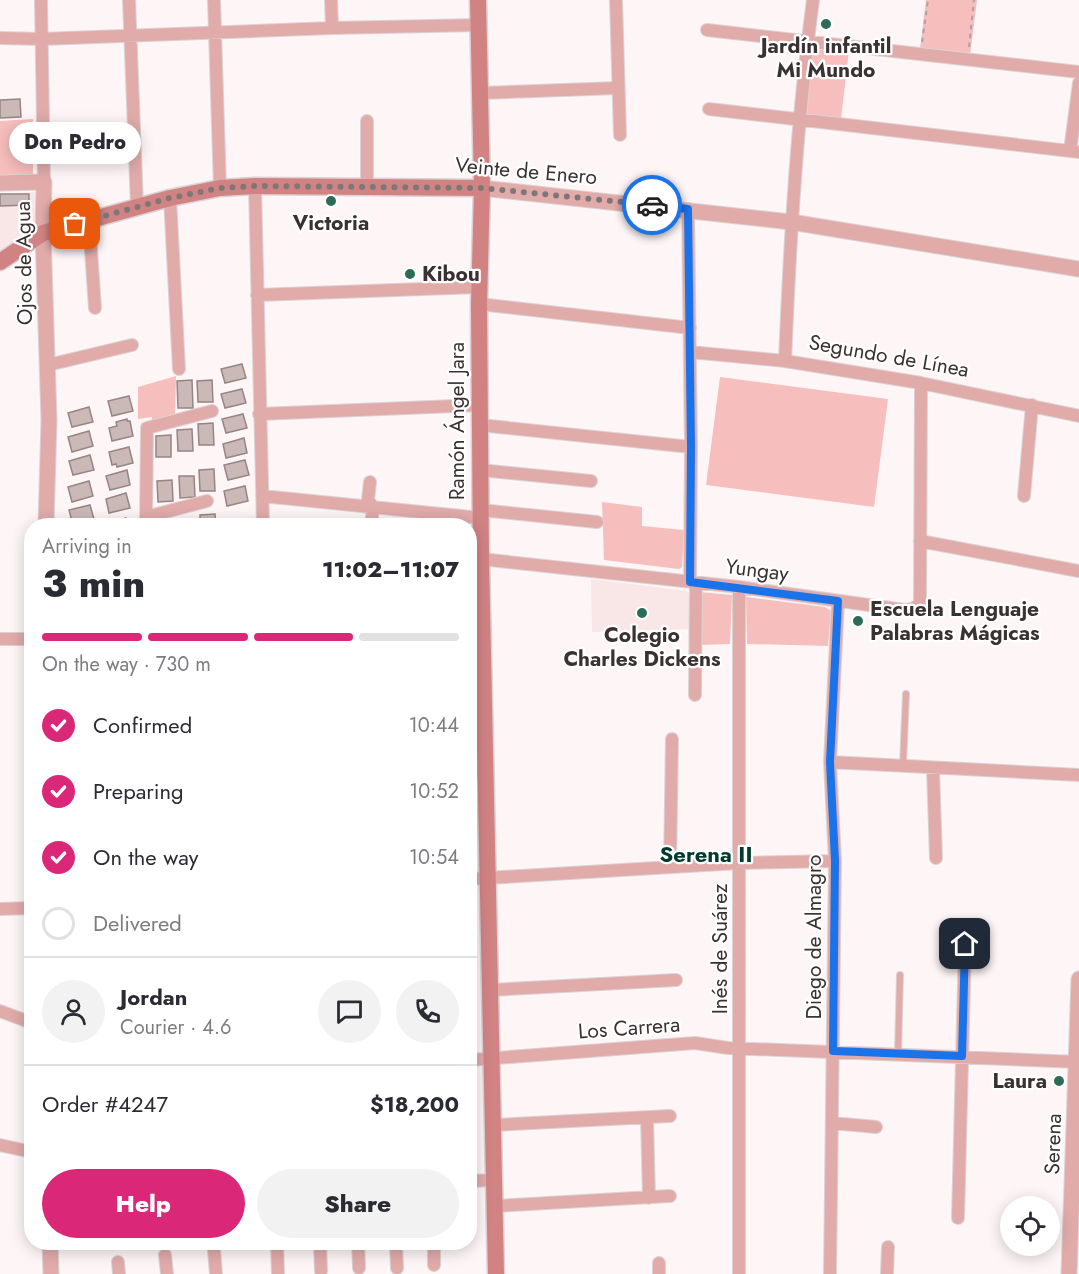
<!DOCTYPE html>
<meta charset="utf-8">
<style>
body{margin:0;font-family:Jost,sans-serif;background:#f2f2f3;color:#2b2b33;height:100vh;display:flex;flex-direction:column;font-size:22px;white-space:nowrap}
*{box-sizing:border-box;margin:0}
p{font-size:20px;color:#7c7c81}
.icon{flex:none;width:33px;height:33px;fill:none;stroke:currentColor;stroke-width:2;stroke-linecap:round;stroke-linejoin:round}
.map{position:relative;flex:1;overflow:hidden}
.details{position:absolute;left:24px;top:518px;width:453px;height:732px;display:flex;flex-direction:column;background:#fff;border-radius:24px;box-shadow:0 3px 15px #0003}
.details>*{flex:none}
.buttons{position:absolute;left:1000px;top:1196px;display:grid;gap:12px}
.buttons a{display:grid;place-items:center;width:60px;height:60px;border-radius:50%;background:#fff;box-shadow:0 3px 15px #0003;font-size:30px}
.pin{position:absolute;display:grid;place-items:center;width:51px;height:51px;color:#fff;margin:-26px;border-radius:12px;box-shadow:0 3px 9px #0006}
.courier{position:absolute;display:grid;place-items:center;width:60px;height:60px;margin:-30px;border:4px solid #1a73e8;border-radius:50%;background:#fff;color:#222;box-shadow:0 2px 8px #0007}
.bubble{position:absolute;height:42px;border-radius:21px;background:#fff;box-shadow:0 3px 15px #0003;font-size:20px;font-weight:800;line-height:42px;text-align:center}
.head em{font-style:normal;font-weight:800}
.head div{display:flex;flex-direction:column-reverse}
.head{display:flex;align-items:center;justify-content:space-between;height:102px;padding:0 18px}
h1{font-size:39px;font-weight:800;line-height:45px}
.bar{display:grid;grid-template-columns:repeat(4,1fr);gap:9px 6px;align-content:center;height:72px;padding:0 18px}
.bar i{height:8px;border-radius:4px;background:#e1e1e2}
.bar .on{background:#db2777}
.bar p{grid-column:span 4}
.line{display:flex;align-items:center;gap:15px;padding:0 18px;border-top:2px solid #e1e1e2}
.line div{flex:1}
.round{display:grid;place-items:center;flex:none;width:63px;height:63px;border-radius:32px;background:#f2f2f3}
ol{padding:0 18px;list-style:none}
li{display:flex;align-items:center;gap:18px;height:66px}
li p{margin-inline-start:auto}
li .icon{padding:6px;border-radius:50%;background:#db2777;color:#fff;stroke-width:4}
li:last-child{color:#7c7c81}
li i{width:33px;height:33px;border:3px solid #e1e1e2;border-radius:50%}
.primary-button{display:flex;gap:12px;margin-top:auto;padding:12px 18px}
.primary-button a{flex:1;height:69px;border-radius:36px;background:#db2777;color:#fff;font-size:24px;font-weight:800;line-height:69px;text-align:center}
.primary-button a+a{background:#f2f2f3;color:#2b2b33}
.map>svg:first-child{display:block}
.built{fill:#f8e7e6}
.green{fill:#f6bebd}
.building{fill:#cbb9b8;stroke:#968584;stroke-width:1.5}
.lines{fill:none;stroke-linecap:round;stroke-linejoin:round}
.service-casing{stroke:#dbd3d3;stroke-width:8}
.minor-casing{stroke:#dbd3d3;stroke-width:14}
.tertiary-casing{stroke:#dbd3d3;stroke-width:17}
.secondary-casing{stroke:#dbd3d3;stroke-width:19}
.path{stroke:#aba3a3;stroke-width:2;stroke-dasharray:4.5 4.5;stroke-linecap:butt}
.service{stroke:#e1abaa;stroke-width:6}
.minor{stroke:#e1abaa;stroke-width:12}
.tertiary{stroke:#e1abaa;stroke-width:15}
.secondary{stroke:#d18384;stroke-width:16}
.done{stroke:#7f7777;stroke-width:6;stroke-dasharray:0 10.8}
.route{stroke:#1a73e8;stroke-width:8}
.poi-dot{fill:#2d6a57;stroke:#fff;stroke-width:2}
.labels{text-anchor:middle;stroke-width:4.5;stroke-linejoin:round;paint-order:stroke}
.poi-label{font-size:21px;font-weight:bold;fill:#3a3232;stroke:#fff}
.street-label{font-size:21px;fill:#3a3232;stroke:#fff}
.neighbourhood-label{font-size:22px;font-weight:bold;fill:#033a2c;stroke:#fff}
</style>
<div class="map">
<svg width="1079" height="1274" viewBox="0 0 1079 1274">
<rect width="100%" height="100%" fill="#fef6f6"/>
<path class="built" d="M35 192 36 232 0 255V194Z
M591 579 687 591 692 597V629L592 632Z"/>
<path class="green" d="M926 0H977L970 56 920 49Z
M812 45 849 50 841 119 806 115Z
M33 119V175L0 176V121Z
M176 376 175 416 152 423V417L138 419V387Z
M720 377 888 399 874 507 706 485Z
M602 502 642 507V526L684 530 682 567 679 569 604 560Z
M699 592 732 595 730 644 701 645Z
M746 597 825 607 831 611 828 646 747 644Z"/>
<path class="building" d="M20 99 21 117 0 118V100Z
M0 194H29V205L0 206Z
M242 364 246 378 225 383 221 369Z
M192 380 193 408H178L177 381Z
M212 380 213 402H198L197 381Z
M242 389 246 403 225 408 221 394Z
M129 396 133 411 112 416 108 401Z
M89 407 93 422 72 427 68 413Z
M243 414 247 428 226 433 222 419Z
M127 419V421H130L133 436 112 441 109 428 117 426 116 422Z
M213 423 214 445H199L198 424Z
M192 429 193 451H178L177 430Z
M89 431 93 446 72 452 68 437Z
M171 435V457H156V436Z
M244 438 247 453 226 458 223 444Z
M129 447 133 463 117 467 116 464 112 465 109 452Z
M90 455 94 470 73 475 69 461Z
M245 460 249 475 228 480 224 465Z
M214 469 215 491H200L199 470Z
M127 470 130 485 110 490 106 476Z
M179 476H194L195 497 180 498Z
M172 480 173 501 158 502 157 481Z
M89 481 93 496 72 502 68 487Z
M245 486 248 501 227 506 224 491Z
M126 493 130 508 109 513 106 499Z
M90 505 94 519 73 525 69 510Z
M215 514 216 525H200V515Z
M126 518 128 525H106L105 524Z"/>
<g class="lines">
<defs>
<path id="service" d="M903 765 906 694
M898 1054 900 975"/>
<path id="minor" d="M41 0 44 182
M129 0 137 206
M214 0 220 188
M331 0 332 28
M616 0 620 135
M707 30 1079 72
M0 38 42 39 332 28 479 25
M480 93 618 88
M709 109 1079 152
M1070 151 1079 83
M255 186 263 525
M367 187V121
M170 198 179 369
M688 209 691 447 690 582
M89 221 95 308
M257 295 479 287
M479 304 690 328
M690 352 785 361 921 383 1079 416
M785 361C790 240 797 120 813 0
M48 365 132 345
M259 414 480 405
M480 425 691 447
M480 470 591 481
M370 482 368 500 373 507 372 517
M262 496 481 518
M1024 496 1032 405
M481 510 597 522
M146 517 207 501
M146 525 147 428 212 411
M920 541 1079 571
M481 559 739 587 905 610 913 609 920 604 921 383
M739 587V1274
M0 639H32
M470 695H483
M695 695 696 583
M830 762 1079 775
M933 769 936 858
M470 772 485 771
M670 866 672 739
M470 879 739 863 835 861
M0 909 32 908
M491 990 676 980
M0 1011 32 1023
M470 1060 695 1043 728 1048 1079 1062
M647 1118 649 1198
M832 1123 876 1127
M494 1125 670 1116
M0 1145 32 1152
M470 1181 494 1180
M495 1206 670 1196
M958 1218 965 944
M277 1242 278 1274
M320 1242 321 1271
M358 1242 359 1268
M396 1242 397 1268
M434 1242V1265
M214 1250 216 1274
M165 1255 167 1274
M118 1262 119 1274
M659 1263V1274
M830 1274 835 861 830 762 838 601
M887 1274 888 1247"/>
<path id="tertiary" d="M0 183 44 182 43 233 49 420 46 525
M482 188 791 222 1079 269
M50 1242 51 1274
M1069 1274 1079 979"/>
<path id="secondary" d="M478 0 482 188 479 304 481 559 496 1274
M0 262 43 233 170 198 220 188 255 186 482 188"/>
</defs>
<use href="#service" class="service-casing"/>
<use href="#minor" class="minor-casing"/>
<use href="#tertiary" class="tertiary-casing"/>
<use href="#secondary" class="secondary-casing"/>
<path class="path" d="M922 42 928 0
M969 47 974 0"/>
<use href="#service" class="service"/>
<use href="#minor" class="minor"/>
<use href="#tertiary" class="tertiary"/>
<use href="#secondary" class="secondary"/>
</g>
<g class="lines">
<path class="done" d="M75 224 170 198 220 188 255 186 482 188 652 205"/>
<path class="route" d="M652 205 688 209 691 447 690 582 838 601 830 762 835 861 833 1051 962 1056 965 944"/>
</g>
<g class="poi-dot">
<circle cx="826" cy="24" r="6"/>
<circle cx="331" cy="201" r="6"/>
<circle cx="410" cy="274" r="6"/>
<circle cx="642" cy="613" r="6"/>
<circle cx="858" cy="621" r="6"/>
<circle cx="1059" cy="1081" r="6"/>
</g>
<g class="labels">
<g class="poi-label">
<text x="826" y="53">Jardín infantil<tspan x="826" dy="24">Mi Mundo</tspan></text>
<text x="331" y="230">Victoria</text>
<text x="422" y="281" text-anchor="start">Kibou</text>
<text x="870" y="616" text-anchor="start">Escuela Lenguaje<tspan x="870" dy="24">Palabras Mágicas</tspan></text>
<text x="642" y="642">Colegio<tspan x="642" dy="24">Charles Dickens</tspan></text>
<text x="1047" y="1088" text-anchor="end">Laura</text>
</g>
<g class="street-label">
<text transform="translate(526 171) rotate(5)" y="7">Veinte de Enero</text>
<text transform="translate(24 263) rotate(-91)" y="7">Ojos de Agua</text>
<text transform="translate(889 356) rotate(10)" y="7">Segundo de Línea</text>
<text transform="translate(457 421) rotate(-90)" y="7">Ramón Ángel Jara</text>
<text transform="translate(757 570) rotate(7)" y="7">Yungay</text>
<text transform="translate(814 937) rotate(-90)" y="7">Diego de Almagro</text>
<text transform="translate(720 949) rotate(-90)" y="7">Inés de Suárez</text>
<text transform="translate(629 1028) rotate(-4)" y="7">Los Carrera</text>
<text transform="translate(1053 1144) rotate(-88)" y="7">Serena</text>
</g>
<g class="neighbourhood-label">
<text x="706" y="862">Serena II</text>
</g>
</g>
</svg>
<div class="buttons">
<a><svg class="icon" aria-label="locate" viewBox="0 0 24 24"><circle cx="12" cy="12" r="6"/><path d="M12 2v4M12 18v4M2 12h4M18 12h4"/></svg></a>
</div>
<div class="pin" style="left:75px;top:224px;background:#ea580c"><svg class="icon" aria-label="bag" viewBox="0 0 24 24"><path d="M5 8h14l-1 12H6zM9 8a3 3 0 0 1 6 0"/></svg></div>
<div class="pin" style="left:965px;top:944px;background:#1f2937"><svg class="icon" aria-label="home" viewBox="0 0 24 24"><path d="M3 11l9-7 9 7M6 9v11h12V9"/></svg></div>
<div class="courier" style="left:652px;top:205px"><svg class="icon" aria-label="car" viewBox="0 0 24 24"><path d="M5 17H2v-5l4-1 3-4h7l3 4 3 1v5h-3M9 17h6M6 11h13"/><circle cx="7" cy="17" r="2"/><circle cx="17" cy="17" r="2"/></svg></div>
<div class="bubble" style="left:9px;top:122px;width:132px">Don Pedro</div>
<section class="details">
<div class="head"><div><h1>3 min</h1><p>Arriving in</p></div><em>11:02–11:07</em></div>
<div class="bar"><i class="on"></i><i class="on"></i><i class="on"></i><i></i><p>On the way · 730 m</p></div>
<ol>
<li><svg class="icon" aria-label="check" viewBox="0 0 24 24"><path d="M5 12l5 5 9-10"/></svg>Confirmed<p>10:44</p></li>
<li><svg class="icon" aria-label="check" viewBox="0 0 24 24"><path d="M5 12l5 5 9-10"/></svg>Preparing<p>10:52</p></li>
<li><svg class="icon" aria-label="check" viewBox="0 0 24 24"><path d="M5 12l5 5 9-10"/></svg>On the way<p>10:54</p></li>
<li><i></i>Delivered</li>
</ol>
<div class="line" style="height:108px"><a class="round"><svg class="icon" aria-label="person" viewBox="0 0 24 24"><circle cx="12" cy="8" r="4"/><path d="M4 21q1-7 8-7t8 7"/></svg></a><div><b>Jordan</b><p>Courier · 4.6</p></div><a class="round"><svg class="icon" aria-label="chat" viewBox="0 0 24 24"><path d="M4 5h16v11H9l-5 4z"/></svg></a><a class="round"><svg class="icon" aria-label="phone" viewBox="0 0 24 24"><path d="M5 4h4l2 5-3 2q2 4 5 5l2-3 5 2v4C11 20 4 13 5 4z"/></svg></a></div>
<div class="line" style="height:78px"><div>Order #4247</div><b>$18,200</b></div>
<div class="primary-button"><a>Help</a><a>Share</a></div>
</section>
</div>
